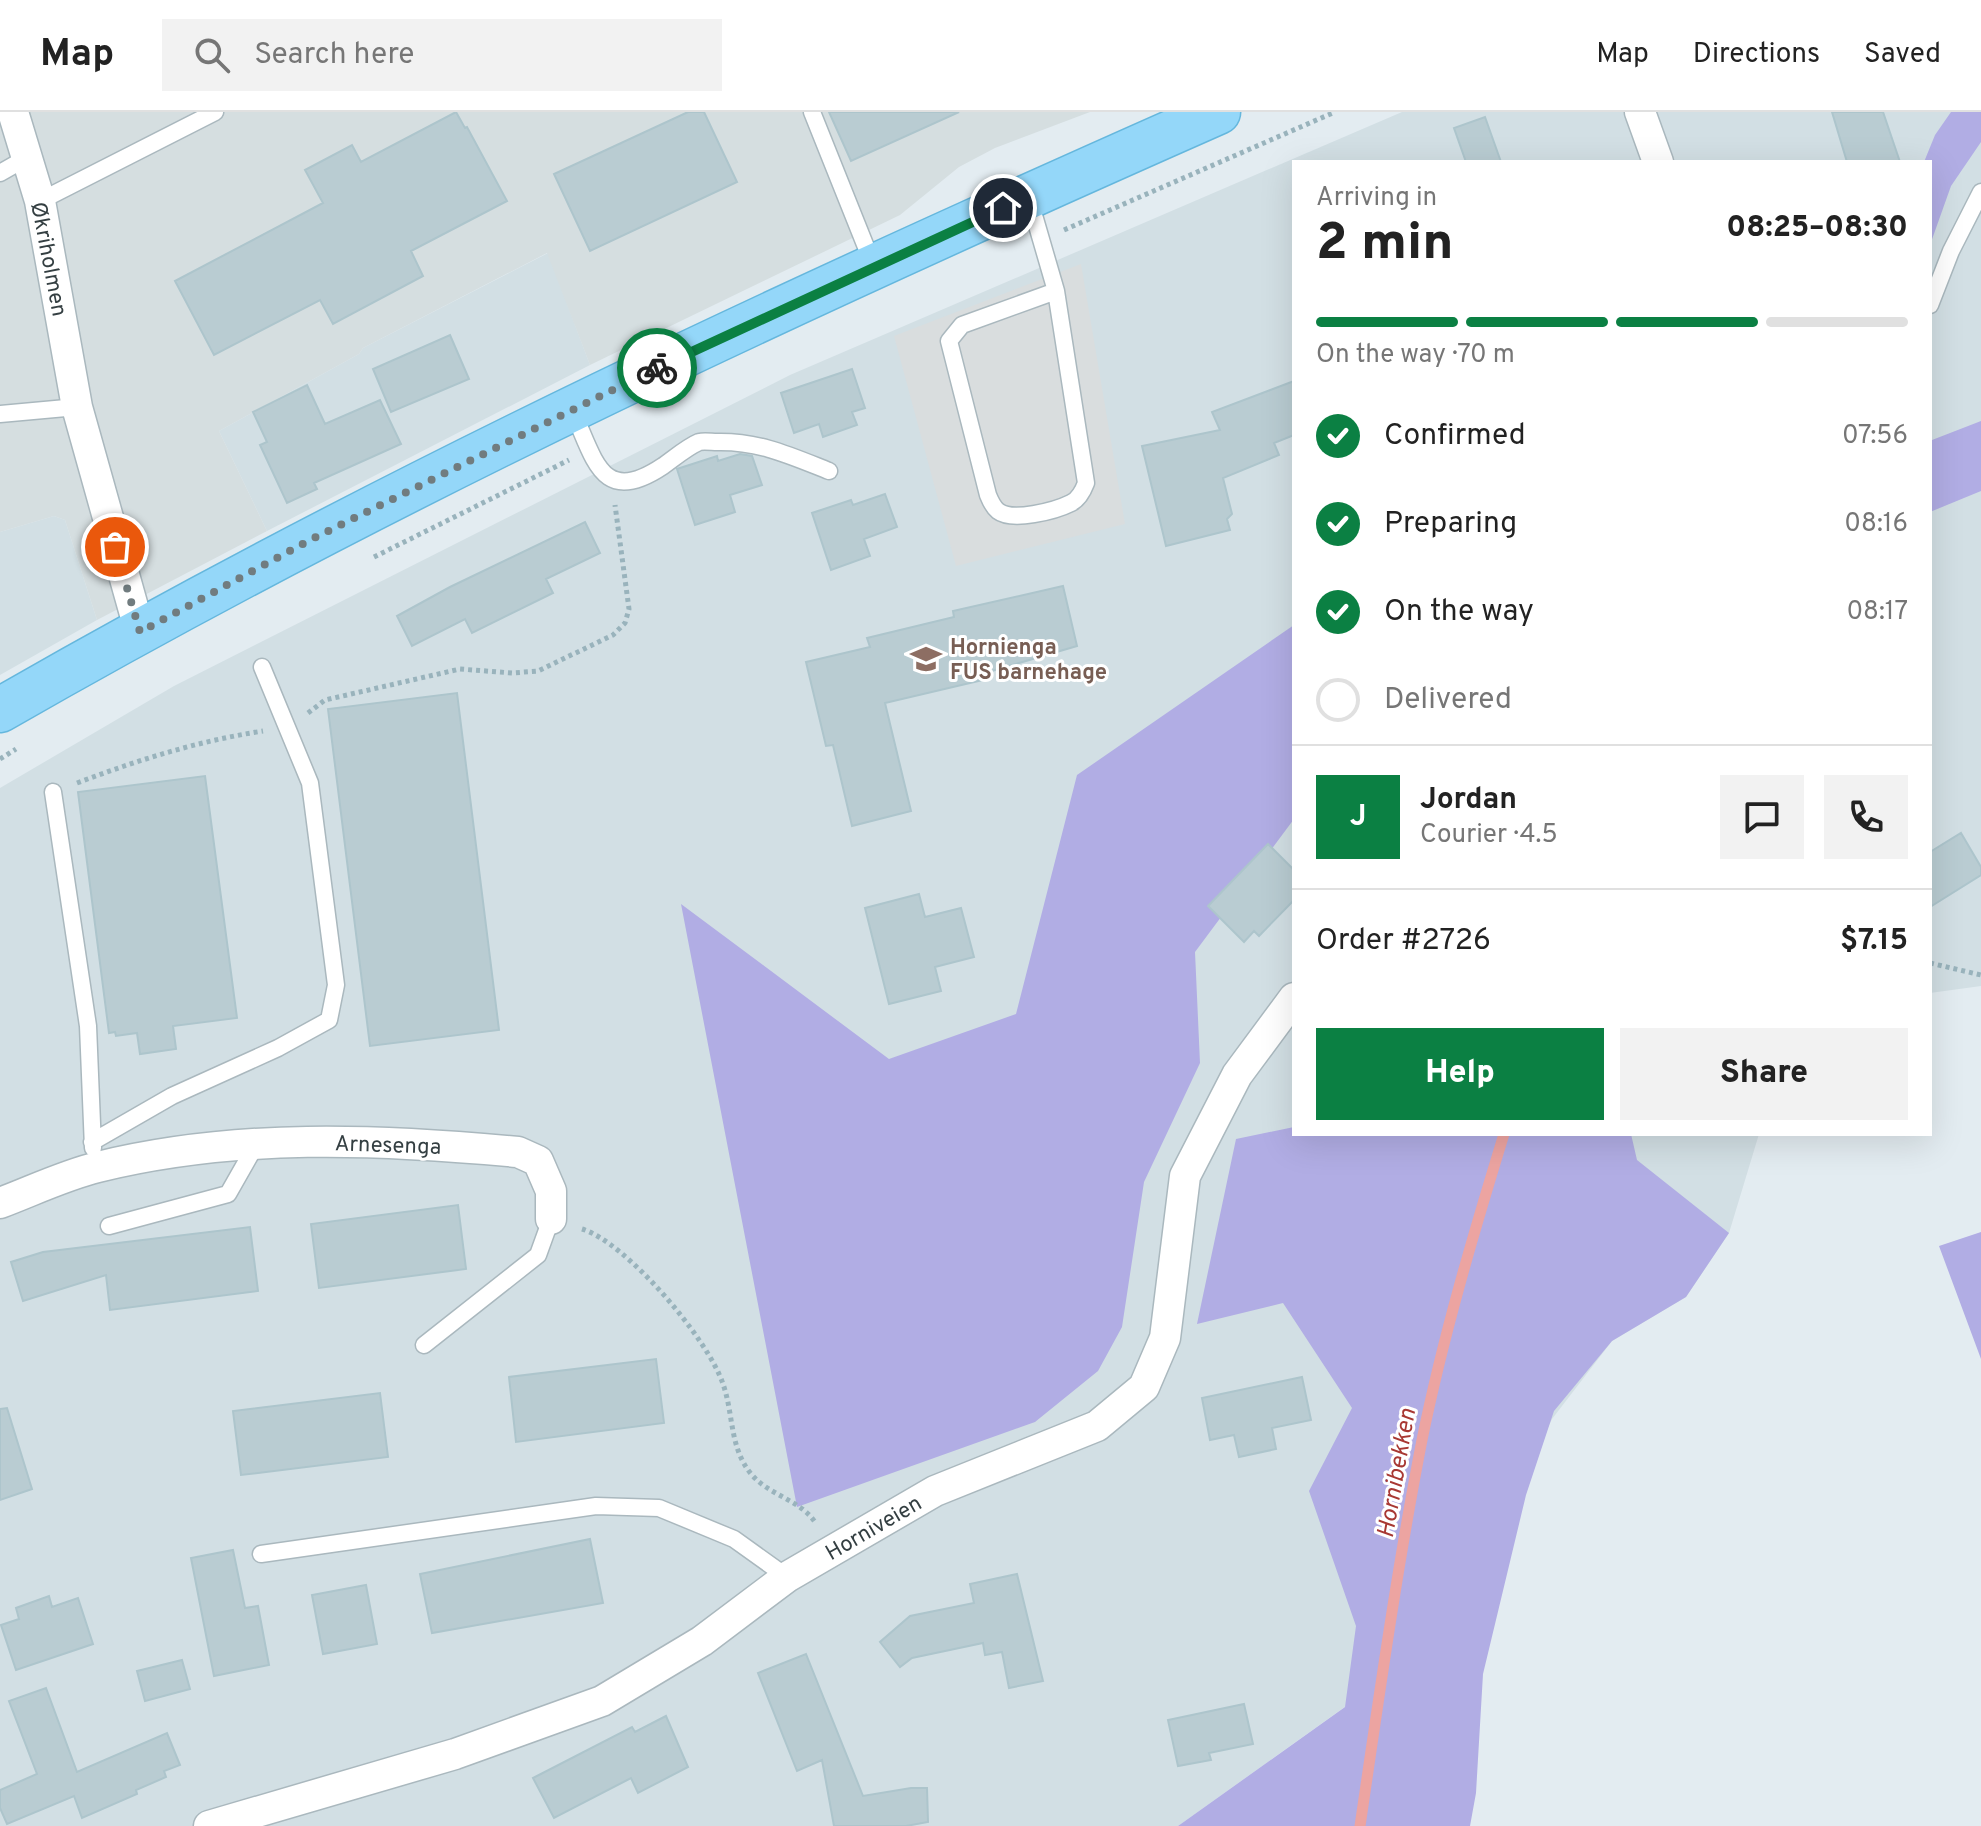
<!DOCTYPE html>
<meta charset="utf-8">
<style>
body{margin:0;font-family:Overpass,sans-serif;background:#f2f2f2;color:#222;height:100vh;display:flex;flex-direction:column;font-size:30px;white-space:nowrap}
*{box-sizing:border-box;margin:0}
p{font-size:26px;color:#767676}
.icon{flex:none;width:44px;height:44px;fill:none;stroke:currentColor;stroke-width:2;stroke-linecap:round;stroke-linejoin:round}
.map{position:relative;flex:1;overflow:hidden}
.panel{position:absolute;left:1292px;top:48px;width:640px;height:976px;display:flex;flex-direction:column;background:#fff;border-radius:0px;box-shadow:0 8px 32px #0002}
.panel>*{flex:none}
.pin{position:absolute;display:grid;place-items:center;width:68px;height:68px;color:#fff;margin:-34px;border:4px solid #fff;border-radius:50%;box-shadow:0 2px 8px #0007}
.courier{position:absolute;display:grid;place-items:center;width:80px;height:80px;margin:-40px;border:6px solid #0b8043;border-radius:50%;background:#fff;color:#222;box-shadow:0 2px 10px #0007}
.head em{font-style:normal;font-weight:800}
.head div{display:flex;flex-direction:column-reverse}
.head{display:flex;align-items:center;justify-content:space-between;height:136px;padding:0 24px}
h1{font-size:52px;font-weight:800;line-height:60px}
.bar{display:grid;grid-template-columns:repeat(4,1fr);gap:12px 8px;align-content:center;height:96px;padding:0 24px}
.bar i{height:10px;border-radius:6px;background:#e0e0e0}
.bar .on{background:#0b8043}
.bar p{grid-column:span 4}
.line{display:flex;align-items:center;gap:20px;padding:0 24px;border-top:2px solid #e0e0e0}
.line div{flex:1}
.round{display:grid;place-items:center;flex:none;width:84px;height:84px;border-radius:0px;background:#f2f2f2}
ol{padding:0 24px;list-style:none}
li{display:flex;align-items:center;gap:24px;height:88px}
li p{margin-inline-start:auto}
li .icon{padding:8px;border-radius:50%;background:#0b8043;color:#fff;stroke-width:4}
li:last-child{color:#767676}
li i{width:44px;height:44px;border:4px solid #e0e0e0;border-radius:50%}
.button{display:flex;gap:16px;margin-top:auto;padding:16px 24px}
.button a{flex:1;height:92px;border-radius:0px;background:#0b8043;color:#fff;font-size:32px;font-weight:800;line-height:92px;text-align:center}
.button a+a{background:#f2f2f2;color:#222}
header{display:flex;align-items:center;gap:48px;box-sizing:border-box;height:112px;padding:0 40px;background:#fff;border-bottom:2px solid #e0e0e0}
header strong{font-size:38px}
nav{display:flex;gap:44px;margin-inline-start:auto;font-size:28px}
.search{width:560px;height:72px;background:#f2f2f2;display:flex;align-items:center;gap:20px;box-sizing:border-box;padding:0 28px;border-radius:0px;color:#767676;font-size:30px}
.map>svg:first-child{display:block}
.residential{fill:#d2dfe4}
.industrial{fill:#d5dee0}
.green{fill:#b1ade4}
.parking{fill:#d9ddde}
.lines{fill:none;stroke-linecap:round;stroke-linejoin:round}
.stream{stroke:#eca4a1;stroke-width:11}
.building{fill:#b9ccd2;stroke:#adc5cc;stroke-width:2}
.service-casing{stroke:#aab8be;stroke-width:19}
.minor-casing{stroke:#aab8be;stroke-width:33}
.primary-casing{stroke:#65b7dd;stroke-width:47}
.path{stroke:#99b3bc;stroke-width:5;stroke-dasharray:4 4;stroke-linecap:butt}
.service{stroke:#fff;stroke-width:16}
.minor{stroke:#fff;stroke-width:30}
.primary{stroke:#94d7f9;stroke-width:44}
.done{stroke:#717c7f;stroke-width:8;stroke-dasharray:0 14.4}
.route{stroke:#0b8043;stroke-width:10}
.labels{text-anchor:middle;stroke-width:6;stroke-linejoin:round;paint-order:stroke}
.street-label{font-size:22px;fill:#343f42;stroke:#fff}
.education-label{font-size:22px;font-weight:bold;fill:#785e54;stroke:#fff;text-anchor:start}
.water-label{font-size:24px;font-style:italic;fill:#a83833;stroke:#fff}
</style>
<header>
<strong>Map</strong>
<div class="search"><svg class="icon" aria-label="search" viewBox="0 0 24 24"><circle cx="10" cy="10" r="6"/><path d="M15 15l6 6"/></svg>Search here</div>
<nav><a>Map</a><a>Directions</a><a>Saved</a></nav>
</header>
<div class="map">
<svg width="1981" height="1714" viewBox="0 0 1981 1714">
<rect width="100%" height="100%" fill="#e3ecf1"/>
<path class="residential" d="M1402 0H1981V874L1930 881V50H1294V1022H1759L1729 1121 1686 1185 1612 1229 1552 1307 1447 1522 1178 1714H0V676L174 574 790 263Z
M548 141 590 253 267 419 219 319 359 242 363 236Z
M54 404 65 408 97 508 0 563V420Z"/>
<path class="industrial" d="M0 0H1090L995 36 959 55 900 103 590 253 547 141 363 236 359 242 219 319 267 419 97 508 65 408 54 404 0 420Z"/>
<path class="green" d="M1951 0H1981V30L1951 74 1930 133V50H1924L1935 23Z
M1981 309V379L1930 400V322L1932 328Z
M1294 513V707L1195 840 1200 951 1144 1070 1122 1215 1098 1259 1035 1310 797 1395 681 792 889 947 1016 902 1077 663Z
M1294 1015V1022H1631L1637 1048 1729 1121 1686 1185 1612 1229 1554 1299 1526 1383 1483 1562 1476 1681 1470 1714H1178L1345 1595 1356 1514 1309 1379 1352 1296 1283 1191 1197 1212 1236 1027Z
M1981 1120V1247L1939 1134Z"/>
<path class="parking" d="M1081 152 1125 412 956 454 894 224Z"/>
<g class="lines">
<path class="stream" d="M1360 1714C1379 1585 1397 1456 1422 1328 1443 1225 1473 1123 1504 1022"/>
</g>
<path class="building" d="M456 0 465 16 467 15 507 89 411 139 423 164 333 212 320 188 214 243 175 169 323 91 305 58 352 33 361 50Z
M688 0H704L737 70 590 139 554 62Z
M829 0H959L851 49Z
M1832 0H1883L1900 50H1847Z
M1485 5 1501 50H1466L1454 16Z
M450 223 469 267 391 300 373 257Z
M852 257 865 296 852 300 857 313 823 325 819 312 794 321 781 281Z
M1294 269V323L1274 331 1279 343 1223 366 1232 402 1227 407 1230 418 1166 434 1142 334 1220 318 1212 300Z
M307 273 325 312 380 288 401 332 314 371 317 377 287 391 260 333 267 330 253 300Z
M740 342 752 344 762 373 730 383 735 400 695 413 677 357 717 344 718 349Z
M885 382 897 415 864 427 870 444 831 458 812 401 851 388 853 393Z
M585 410 600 441 546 467 553 481 472 521 465 507 412 534 397 504 450 475Z
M1063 474 1077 534 985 561 987 567 885 591 911 699 852 714 833 633 826 634 806 550 870 535 867 526 954 505 953 499Z
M457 581 499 918 370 934 328 597Z
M205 664 237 906 173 914 176 937 140 942 137 921 116 924 115 920 109 921 78 680Z
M1961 721 1981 755V763L1930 795V740Z
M1268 732 1294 758V788L1259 824 1254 819 1244 830 1208 794Z
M919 782 925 805 961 796 974 845 935 855 941 879 889 892 865 796Z
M458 1093 466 1157 319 1176 311 1112Z
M250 1115 258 1179 110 1198 106 1163 23 1189 11 1150 43 1140Z
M656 1247 664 1311 516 1330 509 1265Z
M1302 1265 1311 1308 1272 1316 1276 1337 1239 1345 1234 1323 1210 1328 1202 1286Z
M380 1281 388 1345 241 1363 233 1299Z
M7 1296 32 1377 0 1388V1297Z
M590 1427 603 1491 432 1521 420 1462Z
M233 1438 245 1496 258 1494 269 1553 214 1564 191 1446Z
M1017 1462 1043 1569 1009 1576 1002 1540 985 1543 983 1531 912 1546 900 1555 880 1530 910 1504 974 1491 970 1472Z
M366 1473 377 1532 323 1542 312 1483Z
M49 1484 52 1495 78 1486 93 1532 16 1558 1 1513 19 1507 16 1496Z
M806 1542 863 1684 911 1676H927L928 1710 906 1714H834L822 1648 797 1659 758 1561Z
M182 1548 190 1577 145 1589 137 1559Z
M46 1576 77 1660 167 1621 180 1653 164 1659 166 1665 136 1678 137 1682 82 1706 74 1684 7 1712 0 1696V1678L37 1662 9 1589Z
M1244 1592 1253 1632 1209 1641 1211 1648 1178 1654 1168 1608Z
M666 1604 688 1655 638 1681 631 1666 554 1706 533 1666 632 1615 635 1620Z"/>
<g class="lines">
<defs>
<path id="service" d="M812 0 874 155
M0 61 28 45
M1029 86 1056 179 1086 371C1083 379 1079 387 1071 391 1055 399 1012 410 998 399 993 395 990 388 988 383L949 229 962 213 1056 179
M40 89 215 0
M1930 193 1951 139 1981 80
M573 300C595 348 602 395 663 354 673 347 687 335 699 330 704 329 712 330 717 330 759 329 791 344 829 359
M0 302 77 295
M53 680 88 914 93 1036
M92 1030 172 984 278 936 329 908 336 873 310 671 262 555
M109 1114 228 1082 257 1031
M424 1233 538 1143 551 1107
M261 1442 596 1394 659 1396 734 1427 787 1465"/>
<path id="minor" d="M13 0 40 89 77 295 140 520
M1640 0 1658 50
M0 1091C32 1079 65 1063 98 1055 236 1021 378 1027 518 1040L538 1049 551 1079V1107
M209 1714 455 1642 602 1589 702 1529 787 1465 935 1379 1097 1314 1144 1275 1165 1226 1185 1064 1237 963 1294 886"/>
<path id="primary" d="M0 598C393 372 804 183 1218 0"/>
</defs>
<use href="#service" class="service-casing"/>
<use href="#minor" class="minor-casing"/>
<use href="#primary" class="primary-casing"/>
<path class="path" d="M1064 118 1335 0
M374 445 569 348
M308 601 325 588 460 557 512 561 538 559 613 523 625 511 629 497 615 393
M0 647 16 637
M77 671C138 648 198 629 263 619
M1930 851 1981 863
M582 1117C627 1131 708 1227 723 1272 734 1303 729 1336 752 1363 769 1383 800 1388 815 1410"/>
<use href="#service" class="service"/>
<use href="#minor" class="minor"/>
<use href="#primary" class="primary"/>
</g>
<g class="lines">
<path class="done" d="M115 435 140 520 310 428 657 256"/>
<path class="route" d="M657 256 1003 96"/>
</g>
<defs>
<symbol id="school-bare" viewBox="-9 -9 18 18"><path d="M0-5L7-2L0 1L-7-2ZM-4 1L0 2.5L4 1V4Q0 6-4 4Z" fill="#8d6e63" stroke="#fff" stroke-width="2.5" paint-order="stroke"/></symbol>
</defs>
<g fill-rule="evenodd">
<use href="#school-bare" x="904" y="525" width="44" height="44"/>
</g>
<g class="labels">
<g class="street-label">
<text transform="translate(50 147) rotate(79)" y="8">Økriholmen</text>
<text transform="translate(388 1032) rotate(2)" y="8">Arnesenga</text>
<text transform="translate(873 1415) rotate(-30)" y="8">Horniveien</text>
</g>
<g class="education-label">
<text x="950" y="542">Hornienga<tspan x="950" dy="25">FUS barnehage</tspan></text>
</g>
<g class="water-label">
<text transform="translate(1396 1361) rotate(-80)" y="8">Hornibekken</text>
</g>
</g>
</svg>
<div class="pin" style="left:115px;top:435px;background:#ea580c"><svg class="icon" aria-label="bag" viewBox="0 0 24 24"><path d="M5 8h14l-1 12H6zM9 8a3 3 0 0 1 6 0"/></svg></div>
<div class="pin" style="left:1003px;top:96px;background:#1f2937"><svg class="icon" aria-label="home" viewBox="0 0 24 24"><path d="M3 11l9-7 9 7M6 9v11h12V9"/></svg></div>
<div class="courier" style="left:657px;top:256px"><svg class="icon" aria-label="bike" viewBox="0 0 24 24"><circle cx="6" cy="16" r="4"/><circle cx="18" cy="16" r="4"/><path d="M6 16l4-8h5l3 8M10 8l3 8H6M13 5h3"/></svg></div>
<section class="panel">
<div class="head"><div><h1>2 min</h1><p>Arriving in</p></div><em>08:25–08:30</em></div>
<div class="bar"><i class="on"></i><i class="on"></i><i class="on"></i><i></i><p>On the way · 70 m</p></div>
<ol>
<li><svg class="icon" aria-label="check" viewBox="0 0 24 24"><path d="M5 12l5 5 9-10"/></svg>Confirmed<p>07:56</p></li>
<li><svg class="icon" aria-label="check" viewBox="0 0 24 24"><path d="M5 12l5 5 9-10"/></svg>Preparing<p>08:16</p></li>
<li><svg class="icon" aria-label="check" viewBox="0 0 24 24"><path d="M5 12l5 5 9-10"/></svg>On the way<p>08:17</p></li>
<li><i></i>Delivered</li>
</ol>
<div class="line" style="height:144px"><b class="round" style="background:#0b8043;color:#fff">J</b><div><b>Jordan</b><p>Courier · 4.5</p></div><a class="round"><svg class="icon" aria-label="chat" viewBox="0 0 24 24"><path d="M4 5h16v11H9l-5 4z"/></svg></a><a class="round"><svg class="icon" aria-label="phone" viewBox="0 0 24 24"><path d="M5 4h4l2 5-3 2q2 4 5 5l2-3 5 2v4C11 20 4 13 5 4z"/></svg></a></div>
<div class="line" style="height:104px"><div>Order #2726</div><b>$7.15</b></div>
<div class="button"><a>Help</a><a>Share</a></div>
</section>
</div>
